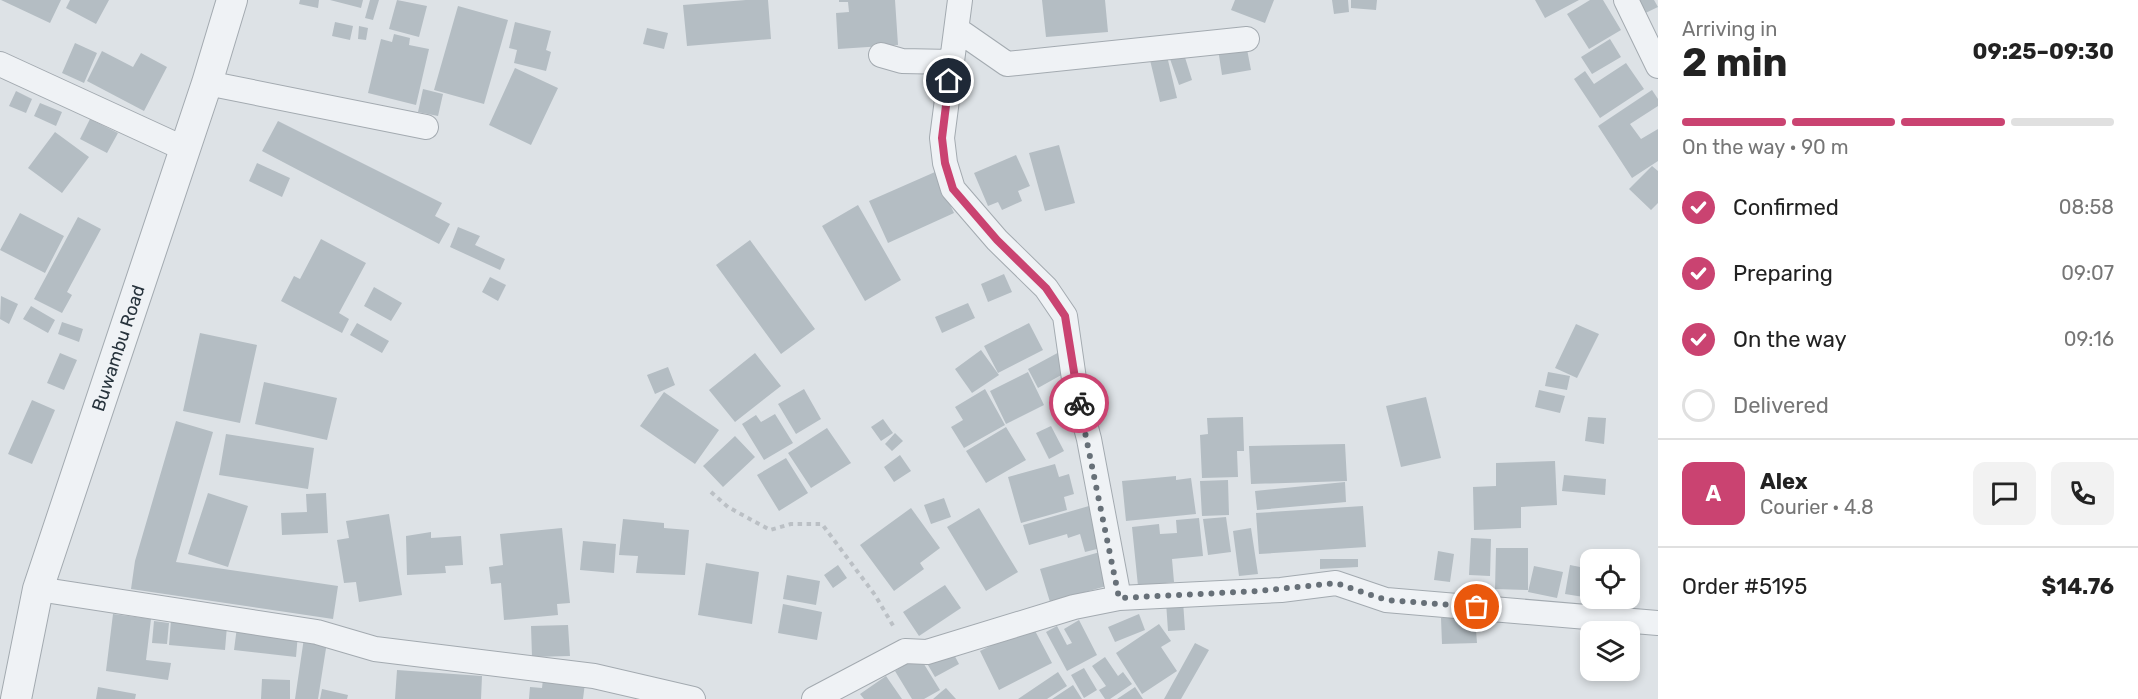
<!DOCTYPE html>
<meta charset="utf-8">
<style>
body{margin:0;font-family:Rubik,sans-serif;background:#f2f2f2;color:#222;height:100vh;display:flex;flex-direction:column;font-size:22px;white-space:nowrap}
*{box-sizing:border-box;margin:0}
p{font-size:20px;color:#767676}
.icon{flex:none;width:33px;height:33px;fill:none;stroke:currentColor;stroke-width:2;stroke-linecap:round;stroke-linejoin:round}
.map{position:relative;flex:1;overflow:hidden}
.details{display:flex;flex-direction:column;background:#fff;width:480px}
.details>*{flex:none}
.tools{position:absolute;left:1580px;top:549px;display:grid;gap:12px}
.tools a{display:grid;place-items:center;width:60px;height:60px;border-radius:12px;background:#fff;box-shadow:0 3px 9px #0003;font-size:30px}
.pin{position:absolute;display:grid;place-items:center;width:51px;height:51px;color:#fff;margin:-26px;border:3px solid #fff;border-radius:50%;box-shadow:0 2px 6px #0007}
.courier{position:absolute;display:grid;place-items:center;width:60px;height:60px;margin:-30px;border:4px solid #ca4371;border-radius:50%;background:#fff;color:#222;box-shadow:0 2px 8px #0007}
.headline em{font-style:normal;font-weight:700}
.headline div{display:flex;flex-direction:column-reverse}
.headline{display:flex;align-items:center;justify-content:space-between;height:102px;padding:0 24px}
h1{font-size:39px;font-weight:700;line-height:45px}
.bar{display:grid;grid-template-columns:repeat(4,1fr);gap:9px 6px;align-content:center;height:72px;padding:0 24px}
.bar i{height:8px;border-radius:4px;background:#e0e0e0}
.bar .active{background:#ca4371}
.bar p{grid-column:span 4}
.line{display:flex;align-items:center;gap:15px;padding:0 24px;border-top:2px solid #e0e0e0}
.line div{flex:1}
.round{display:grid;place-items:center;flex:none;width:63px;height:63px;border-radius:12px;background:#f2f2f2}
ol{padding:0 24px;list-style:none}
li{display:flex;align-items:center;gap:18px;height:66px}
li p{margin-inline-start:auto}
li .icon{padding:6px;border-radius:50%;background:#ca4371;color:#fff;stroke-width:4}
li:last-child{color:#767676}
li i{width:33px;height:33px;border:3px solid #e0e0e0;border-radius:50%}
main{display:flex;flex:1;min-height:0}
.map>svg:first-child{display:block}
.building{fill:#b4bdc3}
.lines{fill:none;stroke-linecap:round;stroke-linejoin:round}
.minor-casing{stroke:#a3aab0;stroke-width:26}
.tertiary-casing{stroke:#a3aab0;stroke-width:32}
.path{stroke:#bbc0c5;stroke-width:4;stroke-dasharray:4.5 4.5;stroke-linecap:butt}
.minor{stroke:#eff2f5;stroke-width:24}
.tertiary{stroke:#eff2f5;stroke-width:30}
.done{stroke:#677078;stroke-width:6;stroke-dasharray:0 10.8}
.route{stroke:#ca4371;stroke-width:8}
.labels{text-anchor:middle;stroke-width:4.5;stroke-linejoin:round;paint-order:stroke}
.street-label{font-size:18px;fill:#27333c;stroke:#ecf1f4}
</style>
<main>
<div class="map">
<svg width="1658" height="699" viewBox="0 0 1658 699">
<rect width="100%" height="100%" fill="#dde2e6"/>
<path class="building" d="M1 0H61L50 23Z
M70 0H109L96 24 66 8Z
M300 0H319L318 8 299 4Z
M330 0H363L361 8Z
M370 0H379L373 20 365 18Z
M397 0 427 6 419 37 389 29Z
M746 0H768L771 39 687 46 683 5Z
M839 0H895L898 45 838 49 836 13 849 12 848 2H839Z
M1042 0H1105L1108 32 1046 37Z
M1235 0H1274L1265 23 1231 10Z
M1332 0H1348L1349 12 1334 14Z
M1351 0H1377L1376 10 1351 8Z
M1535 0H1579L1545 18Z
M1590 0H1603L1621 30 1589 49 1567 14Z
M1629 0H1654L1658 7 1637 17Z
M458 6 508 20 484 104 434 90Z
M335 22 353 26 350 40 332 36Z
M515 22 551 31 546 50 551 52 546 71 514 63 517 50 509 48Z
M359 26 368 28 366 40 358 39Z
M647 28 668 33 664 49 643 44Z
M394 34 410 38 409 45 429 49 416 105 368 93 381 39 392 42Z
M1610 39 1621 57 1592 74 1581 57Z
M75 43 97 53 84 83 62 73Z
M1246 44 1251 70 1222 75 1218 49Z
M102 51 133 67 141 53 167 67 144 111 87 81Z
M1183 51 1192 80 1179 85 1169 56Z
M1167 56 1177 98 1160 102 1150 60Z
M1626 63 1644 89 1600 118 1574 79 1585 71 1594 84Z
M515 68 558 88 531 145 489 125Z
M423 89 443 94 438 116 418 112Z
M1652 90 1658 99V106L1630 124 1641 139 1658 129V161L1632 178 1598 126Z
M16 91 32 99 26 113 9 106Z
M40 103 62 112 56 126 34 116Z
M90 119 118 133 107 153 80 139Z
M278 121 442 203 435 216 450 224 439 244 262 151Z
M55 132 89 157 62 193 28 168Z
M1059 145 1075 203 1045 211 1029 153Z
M1016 155 1030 186 1018 191 1022 201 1002 210 998 202 988 206 974 173Z
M257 163 290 178 282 197 249 181Z
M1652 166 1658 171V203L1651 210 1629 189Z
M935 172 954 213 888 243 869 201Z
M858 205 901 280 865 301 822 226Z
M20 213 64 236 45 273 0 250Z
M78 217 101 229 67 292 72 295 62 313 34 299Z
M458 227 480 236 475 245 505 259 500 270 450 247Z
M321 239 366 263 339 313 349 319 342 333 281 301 294 276 300 279Z
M750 240 815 329 781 354 716 265Z
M1004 274 1012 292 988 302 981 284Z
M490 277 506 285 498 301 482 292Z
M374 287 402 303 391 321 364 306Z
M1 296 18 304 9 324 0 319Z
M968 303 975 318 942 333 935 317Z
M31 306 55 320 48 333 23 319Z
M62 322 83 329 79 342 58 334Z
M357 323 389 341 382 353 350 335Z
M1029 323 1043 350 998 373 984 346Z
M1576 324 1599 334 1577 378 1555 368Z
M200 333 257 345 240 423 183 411Z
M981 350 999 375 972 393 955 369Z
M1063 350 1072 369 1038 388 1028 369Z
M60 353 77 360 64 390 47 383Z
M755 353 781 386 735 422 709 390Z
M668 367 675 385 655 394 647 375Z
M1028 372 1044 405 1006 424 990 391Z
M1548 372 1570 376 1567 390 1545 386Z
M264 382 337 398 327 440 255 424Z
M804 389 821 419 796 434 778 404Z
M985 389 1005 425 964 448 951 427 963 420 955 407Z
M1539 390 1565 396 1560 413 1535 407Z
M664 392 719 430 695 464 640 426Z
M1426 397 1441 458 1401 467 1386 406Z
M32 400 55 410 32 464 8 454Z
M775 414 793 443 764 460 742 424 756 415 761 422Z
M1243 417 1244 451H1237L1238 477 1202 478 1200 435 1208 434 1207 418Z
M1588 417 1606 418 1604 444 1585 441Z
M883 419 893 433 881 441 871 427Z
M176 421 213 432 176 562 338 586 333 619 131 589 135 561Z
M1051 426 1064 451 1049 459 1036 433Z
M1006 427 1026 460 986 483 966 451Z
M827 428 851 463 811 488 788 453Z
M895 433 903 441 892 451 885 444Z
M226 434 314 448 308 489 219 475Z
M735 436 755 457 723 487 703 466Z
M1345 444 1347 481 1251 484 1249 446Z
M900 455 911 471 894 482 884 467Z
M786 458 808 493 779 511 757 475Z
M1555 461 1557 505 1521 507V528L1474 530 1473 487 1496 486V463Z
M1055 464 1059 477 1069 474 1074 494 1064 497 1067 510 1021 523 1008 477Z
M1564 475 1606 479 1605 495 1562 491Z
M1176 476V480L1191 478 1196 514 1126 521 1122 481Z
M1228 480 1229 515 1202 516 1200 481Z
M1345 482 1346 502 1257 510 1255 491Z
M208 493 248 506 228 567 188 554Z
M326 493 328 533 282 535 281 513 307 512 306 494Z
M944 498 951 517 931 524 924 505Z
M1089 506 1101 548 1085 552 1080 534 1068 538 1067 534 1029 545 1023 525Z
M1363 506 1366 547 1259 554 1256 513Z
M911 508 940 548 920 563 924 569 894 591 860 545Z
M979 508 1018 572 986 591 947 527Z
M389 514 402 595 359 602 356 582 344 583 337 540 349 538 346 521Z
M1226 517 1231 552 1208 555 1203 519Z
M1199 518 1203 556 1172 559 1174 582 1138 586 1132 527 1159 524 1160 534 1177 533 1176 520Z
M623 519 664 523V528L689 530 685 575 636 573 638 556 619 555Z
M562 528 570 603 557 604 558 615 504 620 501 583 491 584 489 567 503 565 500 534Z
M1251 528 1258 574 1239 576 1233 531Z
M431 532V538L461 536 463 565 445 566 446 573 407 575 406 536Z
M1471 538 1491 539 1490 576 1469 575Z
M583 541 616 544 614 573 580 570Z
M1496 548H1528V590L1495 589Z
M1438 551 1454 554 1450 582 1434 580Z
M1100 552 1110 585 1050 602 1040 569Z
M1320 559H1358V567L1320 569Z
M706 563 759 572 752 624 698 615Z
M838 565 847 578 833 588 824 575Z
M1570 565 1590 569V598L1565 594Z
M1534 566 1563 572 1557 598 1528 592Z
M787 575 820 581 816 605 783 599Z
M945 585 961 608 919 636 903 612Z
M1183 601 1185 630 1168 631 1166 602Z
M783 604 822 612 817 640 778 633Z
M113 614 151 619 146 660 171 663 168 680 106 671Z
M1139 614 1145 630 1115 642 1108 627Z
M1475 617 1477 643 1442 644 1441 618Z
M171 620 227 626 225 650 169 645Z
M1079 620 1097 655 1067 671 1046 632 1057 626 1067 645 1072 643 1064 629Z
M154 621 169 623 167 644 152 643Z
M1159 624 1171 641 1161 647 1177 671 1142 694 1116 653Z
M568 625 570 656 532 657 531 626Z
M1032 625 1052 663 999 690 980 651Z
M237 627 298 634 296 657 234 650Z
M304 638 327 642 318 699H295Z
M1195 643 1209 650 1181 699H1164Z
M950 647 959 664 935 677 925 660Z
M919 656 940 690 924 699H912L895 671Z
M1105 657 1118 676 1123 672 1132 684 1110 699H1105L1099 690 1106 686 1092 666Z
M1084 668 1097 690 1084 698 1071 675Z
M397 670 482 676 481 699H395Z
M544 670 586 675 583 699H529L530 687 542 688Z
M1058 672 1067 686 1047 699H1018Z
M886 676 902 699H864L860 694Z
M262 679 290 680V699H261Z
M1073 685 1082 699H1052Z
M98 687 136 694 135 699H96Z
M1135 687 1143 699H1117Z
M946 688 956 699H933L941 692Z
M322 689 348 695 347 699H320Z"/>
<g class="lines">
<defs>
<path id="minor" d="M1626 0 1658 66
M958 30 1007 64 1247 39
M881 55 902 61 952 62
M0 64 185 149
M207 83 426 127
M38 589 317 632 375 649 594 676 693 699
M1119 598 1281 590 1336 583 1386 600 1658 623
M814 699 905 651 927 652 1074 607 1119 598 1089 439 1075 386 1065 316 1046 288 997 240 953 189 945 163 942 138 960 0"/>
<g id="tertiary">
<path id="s1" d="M16 699 38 589 207 83 232 0"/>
</g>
</defs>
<use href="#minor" class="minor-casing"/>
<use href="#tertiary" class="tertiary-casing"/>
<path class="path" d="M711 492 728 507 770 530 791 524H822L875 595 895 629"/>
<use href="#minor" class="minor"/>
<use href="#tertiary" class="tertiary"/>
</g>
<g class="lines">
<path class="done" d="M1079 403 1119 598 1259 591 1336 583 1386 600 1477 607"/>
<path class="route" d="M949 81 942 138 945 163 953 189 997 240 1046 288 1065 316 1079 403"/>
</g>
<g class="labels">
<g class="street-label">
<text dy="6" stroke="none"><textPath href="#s1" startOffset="366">Buwambu Road</textPath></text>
</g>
</g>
</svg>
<div class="tools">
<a><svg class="icon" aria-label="locate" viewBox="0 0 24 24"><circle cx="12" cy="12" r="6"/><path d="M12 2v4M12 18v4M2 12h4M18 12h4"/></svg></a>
<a><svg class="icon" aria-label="layers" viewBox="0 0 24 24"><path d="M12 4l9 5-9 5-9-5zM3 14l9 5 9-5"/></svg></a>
</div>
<div class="pin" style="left:1477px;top:607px;background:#ea580c"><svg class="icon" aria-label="bag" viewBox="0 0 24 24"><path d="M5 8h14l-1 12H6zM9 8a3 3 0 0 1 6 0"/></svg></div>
<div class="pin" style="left:949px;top:81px;background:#1f2937"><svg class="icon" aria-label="home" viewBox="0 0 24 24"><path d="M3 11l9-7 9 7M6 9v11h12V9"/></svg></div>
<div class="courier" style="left:1079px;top:403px"><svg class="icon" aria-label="bike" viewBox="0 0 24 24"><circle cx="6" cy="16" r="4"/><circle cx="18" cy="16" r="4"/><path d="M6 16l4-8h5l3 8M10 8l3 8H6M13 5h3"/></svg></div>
</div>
<section class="details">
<div class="headline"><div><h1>2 min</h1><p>Arriving in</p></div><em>09:25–09:30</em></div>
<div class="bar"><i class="active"></i><i class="active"></i><i class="active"></i><i></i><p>On the way · 90 m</p></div>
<ol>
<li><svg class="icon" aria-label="check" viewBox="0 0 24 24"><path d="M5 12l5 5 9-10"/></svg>Confirmed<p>08:58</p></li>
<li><svg class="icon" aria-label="check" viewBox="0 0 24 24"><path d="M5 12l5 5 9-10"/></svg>Preparing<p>09:07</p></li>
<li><svg class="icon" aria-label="check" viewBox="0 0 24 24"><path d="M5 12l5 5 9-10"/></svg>On the way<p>09:16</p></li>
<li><i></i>Delivered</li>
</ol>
<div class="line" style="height:108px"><b class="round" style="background:#ca4371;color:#fff">A</b><div><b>Alex</b><p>Courier · 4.8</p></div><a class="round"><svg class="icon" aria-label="chat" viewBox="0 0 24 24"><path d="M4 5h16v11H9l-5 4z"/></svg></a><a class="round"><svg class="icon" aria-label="phone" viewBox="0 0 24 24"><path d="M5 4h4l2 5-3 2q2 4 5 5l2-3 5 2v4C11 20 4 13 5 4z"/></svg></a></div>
<div class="line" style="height:78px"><div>Order #5195</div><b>$14.76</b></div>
</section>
</main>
